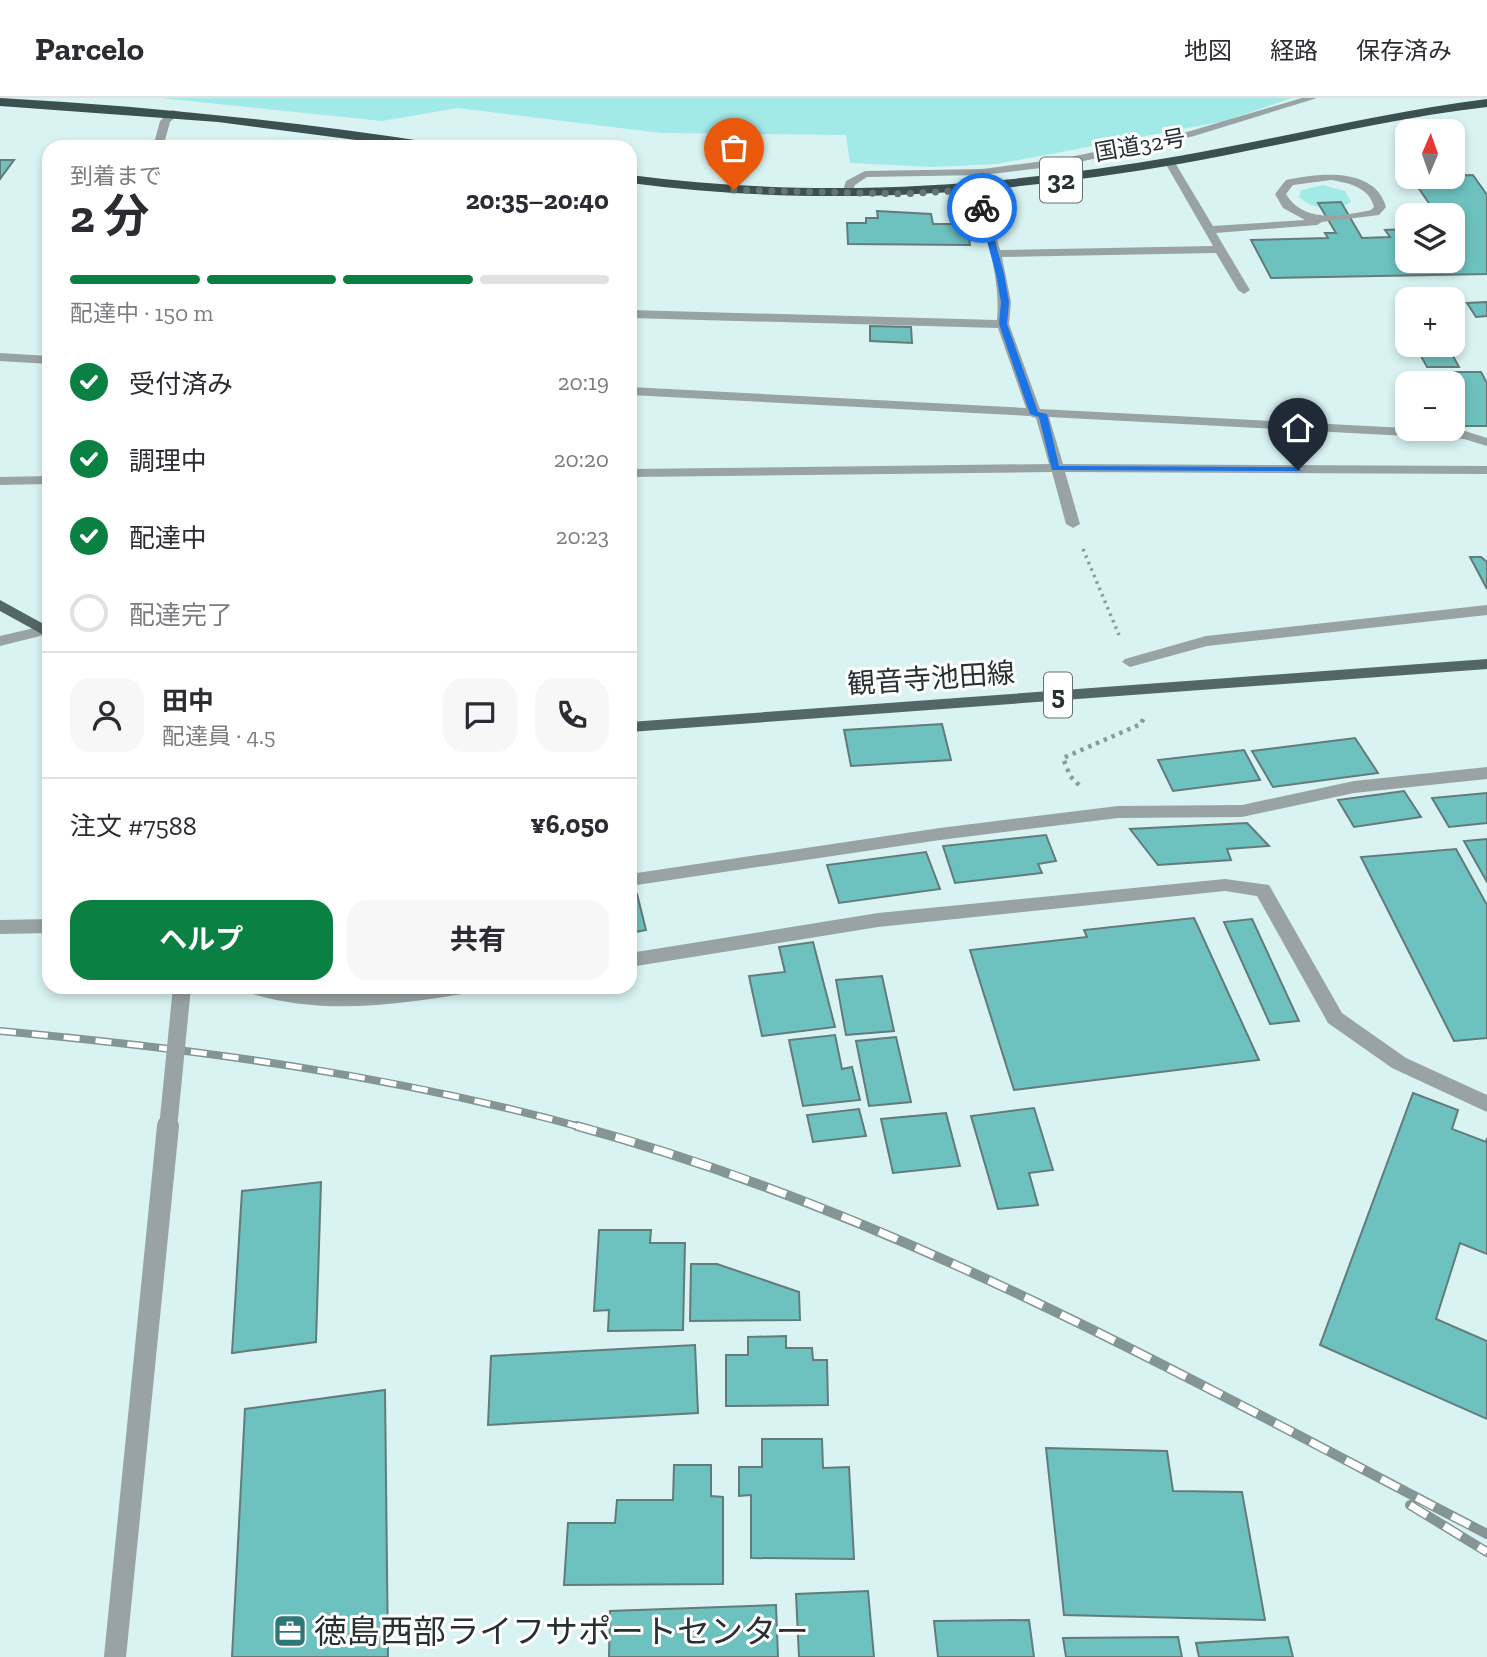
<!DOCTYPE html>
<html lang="ja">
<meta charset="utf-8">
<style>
body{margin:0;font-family:"Zilla Slab","Noto Sans JP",serif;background:#f7f7f7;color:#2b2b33;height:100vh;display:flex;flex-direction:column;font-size:26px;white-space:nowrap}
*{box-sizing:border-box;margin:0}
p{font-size:23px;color:#7c7c81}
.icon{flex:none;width:38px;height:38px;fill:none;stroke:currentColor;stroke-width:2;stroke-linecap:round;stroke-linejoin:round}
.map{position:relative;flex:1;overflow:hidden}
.details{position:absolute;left:42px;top:42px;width:595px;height:854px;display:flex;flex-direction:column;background:#fff;border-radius:21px;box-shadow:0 4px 10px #0003}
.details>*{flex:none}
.needle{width:46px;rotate:2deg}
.controls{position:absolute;left:1395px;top:21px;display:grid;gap:14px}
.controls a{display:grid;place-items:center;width:70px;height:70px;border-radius:14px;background:#fff;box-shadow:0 4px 10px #0003;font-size:35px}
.pin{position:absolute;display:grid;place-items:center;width:60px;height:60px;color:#fff;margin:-72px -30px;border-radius:50% 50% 50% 0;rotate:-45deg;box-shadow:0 0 7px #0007}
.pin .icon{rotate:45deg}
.courier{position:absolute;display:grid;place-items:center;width:70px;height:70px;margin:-35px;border:5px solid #1a73e8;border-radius:50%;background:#fff;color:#222;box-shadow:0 2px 9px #0007}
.overview em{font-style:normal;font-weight:700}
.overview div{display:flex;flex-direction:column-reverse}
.overview{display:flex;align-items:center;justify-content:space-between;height:119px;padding:0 28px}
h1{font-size:46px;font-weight:700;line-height:52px}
.bar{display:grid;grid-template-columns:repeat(4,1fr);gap:10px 7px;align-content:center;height:84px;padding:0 28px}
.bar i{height:9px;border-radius:5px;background:#e1e1e2}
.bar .selected{background:#0b8043}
.bar p{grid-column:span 4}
.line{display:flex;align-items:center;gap:18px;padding:0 28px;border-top:2px solid #e1e1e2}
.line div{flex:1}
.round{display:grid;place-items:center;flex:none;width:74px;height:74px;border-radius:21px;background:#f7f7f7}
ol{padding:0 28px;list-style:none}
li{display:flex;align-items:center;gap:21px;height:77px}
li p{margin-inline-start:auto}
li .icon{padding:7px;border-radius:50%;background:#0b8043;color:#fff;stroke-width:4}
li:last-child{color:#7c7c81}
li i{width:38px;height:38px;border:4px solid #e1e1e2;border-radius:50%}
.primary-button{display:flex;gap:14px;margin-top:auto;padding:14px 28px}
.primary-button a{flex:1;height:80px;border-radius:21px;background:#0b8043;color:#fff;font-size:28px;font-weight:700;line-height:80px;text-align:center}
.primary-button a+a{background:#f7f7f7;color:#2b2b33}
header{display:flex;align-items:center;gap:42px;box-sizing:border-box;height:98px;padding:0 35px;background:#fff;border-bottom:2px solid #e1e1e2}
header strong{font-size:33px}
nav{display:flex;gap:38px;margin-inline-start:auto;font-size:24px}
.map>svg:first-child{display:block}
.green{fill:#a2eae8}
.building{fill:#6dc1bf;stroke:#637b7a;stroke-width:2}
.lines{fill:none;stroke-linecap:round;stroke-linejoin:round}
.path-far1{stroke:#889b9a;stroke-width:3.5;stroke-dasharray:2.5 4.5;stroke-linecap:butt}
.path{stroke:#889b9a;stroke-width:4.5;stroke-dasharray:3.5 5;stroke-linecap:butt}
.minor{fill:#99a3a3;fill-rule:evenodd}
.major{fill:#536766;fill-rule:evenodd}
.highway{fill:#3b5150;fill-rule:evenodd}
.rail-far1-casing{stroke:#839695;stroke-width:8}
.rail-casing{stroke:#839695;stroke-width:10}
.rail-far1{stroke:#fff;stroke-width:5;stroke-dasharray:16;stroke-linecap:butt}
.rail{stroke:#fff;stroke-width:7;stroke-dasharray:20;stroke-linecap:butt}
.minor-bridge-far1{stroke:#99a3a3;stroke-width:18}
.minor-bridge{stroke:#99a3a3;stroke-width:22}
.route{fill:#1a73e8}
.done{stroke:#657575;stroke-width:7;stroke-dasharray:0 12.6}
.labels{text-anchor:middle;stroke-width:6;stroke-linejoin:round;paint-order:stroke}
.far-street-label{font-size:23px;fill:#273131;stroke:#fff}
.shield{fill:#fff;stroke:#686f6f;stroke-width:2}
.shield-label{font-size:26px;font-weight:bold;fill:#273131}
.street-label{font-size:28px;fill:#273131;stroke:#fff}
.near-poi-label{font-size:33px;fill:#273131;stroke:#fff;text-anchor:start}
</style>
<header>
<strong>Parcelo</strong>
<nav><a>地図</a><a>経路</a><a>保存済み</a></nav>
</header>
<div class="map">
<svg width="1487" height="1559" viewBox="0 0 1487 1559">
<rect width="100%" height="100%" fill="#d9f3f2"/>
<path class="green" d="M161 0H1292L1225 23 997 66 932 69 850 65 846 37 661 35 458 10 382 23Z
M1323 87 1345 93 1351 104C1336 115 1313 112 1299 99L1301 92Z"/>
<path class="building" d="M0 62H14L0 81Z
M1473 77 1487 97V176L1271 180 1251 142 1328 140 1325 135H1336L1318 105 1341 104 1362 140 1390 139 1385 132 1407 131V163H1452V117H1437L1411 79Z
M877 113 931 116 933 126H967L970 147 848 146 847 125H866V120H878Z
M1487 204V218L1476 219 1467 205Z
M870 228 911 229 912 245 870 243Z
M1415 247H1447L1459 269H1427Z
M1430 274H1481L1487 285V328H1457L1452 319V285H1436Z
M1470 459H1481L1487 464V491Z
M942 626 951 662 851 668 844 632Z
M1355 640 1378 675 1273 689 1252 653Z
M1244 652 1260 682 1173 693 1158 662Z
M1404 693 1421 719 1354 729 1338 702Z
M1487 695V725L1449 729 1432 700Z
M1247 725 1269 748 1227 751 1231 762 1158 767 1130 731Z
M1046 737 1056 763 1038 766 1042 775 955 785 943 748Z
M1487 741V784L1464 743Z
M1456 751 1487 807V940L1454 943 1361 759Z
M926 754 940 791 839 805 827 767Z
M637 796 646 832 630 835V797Z
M1194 820 1259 962 1014 992 970 852 1087 839 1084 832Z
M1252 821 1299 923 1270 926 1224 824Z
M813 844 835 929 762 938 749 878 785 874 779 849Z
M882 878 894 933 846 937 836 882Z
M835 937 842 971 852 969 860 1002 803 1008 789 942Z
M896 939 911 1004 869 1008 856 943Z
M1413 995 1458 1012 1452 1031 1486 1044 1487 1040V1156L1460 1145 1436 1221 1487 1243V1321L1320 1247Z
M1034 1010 1053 1072 1029 1075 1038 1107 998 1111 971 1018Z
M859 1011 866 1038 813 1044 807 1017Z
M946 1015 960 1068 893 1075 881 1021Z
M321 1084 316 1244 232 1255 242 1093Z
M599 1132H651L650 1145H685L683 1232 608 1233 609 1212 594 1213Z
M691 1166H717L799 1194 800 1222 690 1223Z
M786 1238V1250H812L813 1262H827L828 1307 726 1308V1257H748V1239Z
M695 1247 698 1315 488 1327 491 1258Z
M385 1292 388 1559H232L245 1311Z
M762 1341H822L823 1370 849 1369 854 1461 751 1460V1397L739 1398V1369H762Z
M1046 1350 1167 1353 1173 1393 1242 1394 1265 1522 1064 1517Z
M674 1367H711V1398L723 1399V1486L564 1487 568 1425H615L617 1402H673Z
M868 1493 874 1559H799L796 1496Z
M776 1507 778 1559H609L610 1513Z
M1029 1522 1034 1559H938L934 1523Z
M1178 1539 1182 1559H1066L1063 1540Z
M1288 1539 1293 1559H1199L1196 1545Z"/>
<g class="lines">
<path class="path-far1" d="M1083 451 1119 537"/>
<path class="path" d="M1079 687 1070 678 1063 660 1141 626 1144 619"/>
<path class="minor" d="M1302 0H1317L1194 38 1066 67 983 77 867 79 855 87 851 98 842 96 846 83 865 73 983 71 1066 60 1187 34Z
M172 12 181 14 170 24 163 49H153L160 23Z
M1169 60 1174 63 1213 128 1305 122 1283 110 1275 96 1286 82C1317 75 1375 68 1386 109L1379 117 1322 124 1317 127 1216 135 1250 192 1244 196 1238 192 1216 155 1002 159 1011 204 1009 226 1040 311 1465 333 1487 340V348L1464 341 1049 319 1063 366 1487 368V376L1065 374 1080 426 1073 430 1066 426 1052 374 630 379V371L1049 366 1036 320 1030 318 630 297V289L1026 310 998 230 630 220V212L997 222C1001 184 986 123 965 92L966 90H974L988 109 1000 152 1213 148 1164 63ZM1331 82C1349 85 1369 89 1374 109L1371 112C1342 118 1304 126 1286 96L1293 87Z
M0 255 49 258V266L0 263Z
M49 378V386L0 387V379Z
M1487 507V517L1207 548 1130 569 1122 564 1125 561 1206 538Z
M43 528 49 531 48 536 0 548V538Z
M1487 669V681L1354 695 1242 719 1118 720 940 742 630 788V776L940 730 1118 708 1242 707 1354 683Z
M1225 781 1269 787 1342 915 1406 960 1487 997V1014L1392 970 1328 925 1257 798 1225 793 878 829 630 869V855L878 815Z
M49 821V835L0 836V822Z
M244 889C273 889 301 895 330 895 377 896 424 889 471 889L469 894 462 896C389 908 318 917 246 894Z"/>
<path class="major" d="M0 502 49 529V540L0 513Z
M1487 561V571L630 634V624Z"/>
<path class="highway" d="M0 0C146 8 291 23 435 45L441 49H410L218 24 0 8Z
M1487 1V9C1383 21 1282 48 1179 66 996 98 814 109 630 85V77C814 101 996 90 1179 58 1282 40 1383 14 1487 1Z"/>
<defs>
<path id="rail-far1" d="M0 933C197 951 392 977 584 1030"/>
<path id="rail" d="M577 1028C906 1118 1187 1281 1487 1436
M1410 1407 1487 1454"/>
</defs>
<use href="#rail-far1" class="rail-far1-casing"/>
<use href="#rail" class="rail-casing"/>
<use href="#rail-far1" class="rail-far1"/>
<use href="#rail" class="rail"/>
<path class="minor-bridge-far1" d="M168 1030 182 889"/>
<path class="minor-bridge" d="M115 1559 168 1028"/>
</g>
<path class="route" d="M982 108 986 110 1004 176 1009 204 1007 226 1038 314 1047 316 1059 368 1298 369 1301 373 1052 372 1039 319 1030 316 999 226 1001 204 996 176 978 110Z"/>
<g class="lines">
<path class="done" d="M734 92 904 96 970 92 982 110"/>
</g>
<defs>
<symbol id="office-square" viewBox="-11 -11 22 22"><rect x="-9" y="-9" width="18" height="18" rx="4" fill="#2e7776" stroke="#fff"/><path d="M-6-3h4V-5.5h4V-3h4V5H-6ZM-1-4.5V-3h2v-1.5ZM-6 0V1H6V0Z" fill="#fff"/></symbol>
</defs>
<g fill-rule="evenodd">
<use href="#office-square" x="271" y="1514" width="38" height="38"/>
</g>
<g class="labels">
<g class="far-street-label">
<text transform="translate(1140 47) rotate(-10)" y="8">国道32号</text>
</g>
<g class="shield">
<rect x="1040" y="59.5" width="42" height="45" rx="5"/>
<rect x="1044" y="574.5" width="28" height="45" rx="5"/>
</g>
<g class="shield-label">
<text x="1061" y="91">32</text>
<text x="1058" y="606">5</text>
</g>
<g class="street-label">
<text transform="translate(931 580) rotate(-4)" y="10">観音寺池田線</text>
</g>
<g class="near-poi-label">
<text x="314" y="1545">徳島西部ライフサポートセンター</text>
</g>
</g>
</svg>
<div class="controls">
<a><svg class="needle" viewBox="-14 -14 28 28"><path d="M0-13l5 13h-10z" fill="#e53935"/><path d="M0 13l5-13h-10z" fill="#7c7c81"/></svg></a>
<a><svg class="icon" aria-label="layers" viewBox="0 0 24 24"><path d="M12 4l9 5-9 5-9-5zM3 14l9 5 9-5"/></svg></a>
<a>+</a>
<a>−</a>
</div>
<div class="pin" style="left:734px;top:92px;background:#ea580c"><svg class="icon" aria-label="bag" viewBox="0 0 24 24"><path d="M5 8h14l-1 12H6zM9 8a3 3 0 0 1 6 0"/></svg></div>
<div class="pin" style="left:1298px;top:372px;background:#1f2937"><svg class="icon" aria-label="home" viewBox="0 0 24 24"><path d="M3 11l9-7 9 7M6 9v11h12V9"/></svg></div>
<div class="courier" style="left:982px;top:110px"><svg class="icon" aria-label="bike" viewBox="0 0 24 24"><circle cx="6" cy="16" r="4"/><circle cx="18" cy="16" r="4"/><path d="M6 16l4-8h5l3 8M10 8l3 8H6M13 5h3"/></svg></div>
<section class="details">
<div class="overview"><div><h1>2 分</h1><p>到着まで</p></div><em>20:35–20:40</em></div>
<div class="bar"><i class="selected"></i><i class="selected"></i><i class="selected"></i><i></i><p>配達中 · 150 m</p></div>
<ol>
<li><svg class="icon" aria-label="check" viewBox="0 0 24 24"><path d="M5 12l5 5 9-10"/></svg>受付済み<p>20:19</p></li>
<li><svg class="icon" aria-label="check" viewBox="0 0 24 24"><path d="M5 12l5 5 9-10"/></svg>調理中<p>20:20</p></li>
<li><svg class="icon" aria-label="check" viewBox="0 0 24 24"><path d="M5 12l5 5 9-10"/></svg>配達中<p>20:23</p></li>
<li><i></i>配達完了</li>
</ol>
<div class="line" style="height:126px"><a class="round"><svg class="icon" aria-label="person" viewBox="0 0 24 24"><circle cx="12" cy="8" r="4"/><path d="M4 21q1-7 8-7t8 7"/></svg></a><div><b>田中</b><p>配達員 · 4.5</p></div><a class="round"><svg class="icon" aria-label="chat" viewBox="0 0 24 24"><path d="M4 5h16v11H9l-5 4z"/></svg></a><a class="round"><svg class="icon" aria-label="phone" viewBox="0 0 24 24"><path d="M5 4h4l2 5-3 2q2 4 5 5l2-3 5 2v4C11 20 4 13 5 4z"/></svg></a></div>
<div class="line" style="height:91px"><div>注文 #7588</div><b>¥6,050</b></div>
<div class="primary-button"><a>ヘルプ</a><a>共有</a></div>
</section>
</div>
